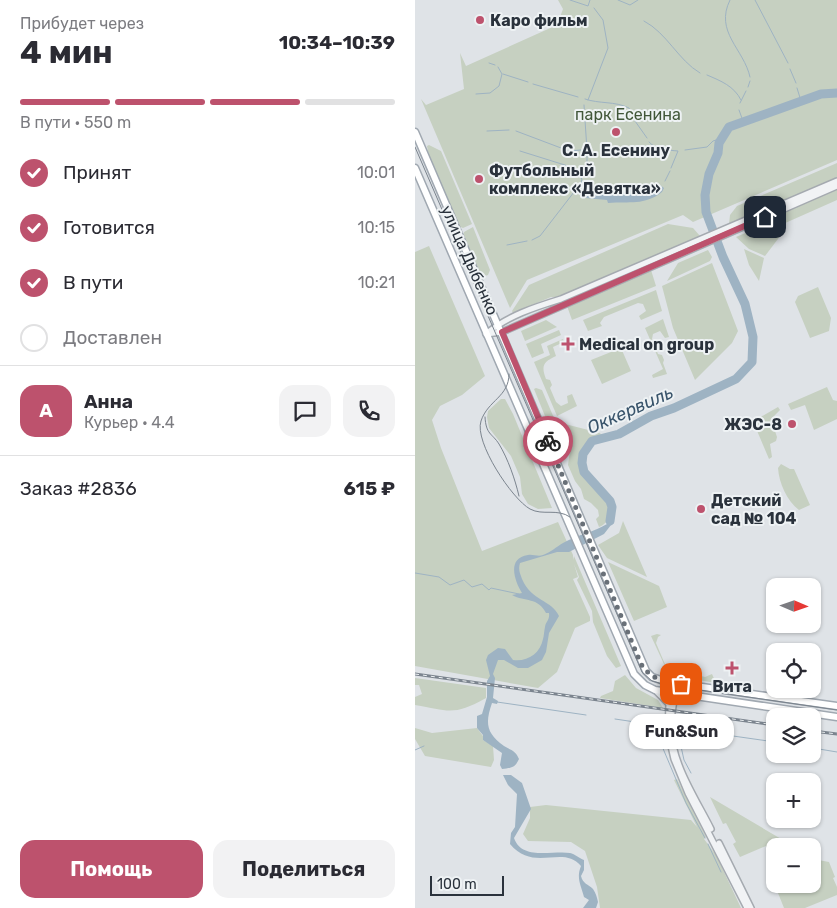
<!DOCTYPE html>
<html lang="ru">
<meta charset="utf-8">
<style>
body{margin:0;font-family:Rubik,sans-serif;background:#f2f2f3;color:#2b2b33;height:100vh;display:flex;flex-direction:column;font-size:19px;white-space:nowrap}
*{box-sizing:border-box;margin:0}
p{font-size:16px;color:#7c7c81}
.icon{flex:none;width:28px;height:28px;fill:none;stroke:currentColor;stroke-width:2;stroke-linecap:round;stroke-linejoin:round}
.map{position:relative;flex:1;overflow:hidden}
.panel{display:flex;flex-direction:column;background:#fff;width:415px}
.panel>*{flex:none}
.needle{width:32px;rotate:92deg}
.fabs{position:absolute;left:351px;top:578px;display:grid;gap:10px}
.fabs a{display:grid;place-items:center;width:55px;height:55px;border-radius:10px;background:#fff;box-shadow:0 1px 4px #0004;font-size:25px}
.scale{position:absolute;left:15px;bottom:12px;width:74px;box-sizing:border-box;padding-left:5px;border:2px solid #2a323c;border-top:0;font-size:14px;line-height:18px;white-space:nowrap;color:#2a323c;-webkit-text-stroke:4px #eef2f4;paint-order:stroke}
.pin{position:absolute;display:grid;place-items:center;width:42px;height:42px;color:#fff;margin:-21px;border-radius:10px;box-shadow:0 2px 8px #0006}
.courier{position:absolute;display:grid;place-items:center;width:50px;height:50px;margin:-25px;border:4px solid #bd526d;border-radius:50%;background:#fff;color:#222;box-shadow:0 1px 6px #0007}
.bubble{position:absolute;height:35px;border-radius:15px;background:#fff;box-shadow:0 1px 4px #0004;font-size:16px;font-weight:700;line-height:35px;text-align:center}
.summary em{font-style:normal;font-weight:700}
.summary div{display:flex;flex-direction:column-reverse}
.summary{display:flex;align-items:center;justify-content:space-between;height:85px;padding:0 20px}
h1{font-size:32px;font-weight:700;line-height:38px}
.bar{display:grid;grid-template-columns:repeat(4,1fr);gap:8px 5px;align-content:center;height:60px;padding:0 20px}
.bar i{height:6px;border-radius:4px;background:#e1e1e2}
.bar .selected{background:#bd526d}
.bar p{grid-column:span 4}
.line{display:flex;align-items:center;gap:12px;padding:0 20px;border-top:1px solid #e1e1e2}
.line div{flex:1}
.round{display:grid;place-items:center;flex:none;width:52px;height:52px;border-radius:15px;background:#f2f2f3}
ol{padding:0 20px;list-style:none}
li{display:flex;align-items:center;gap:15px;height:55px}
li p{margin-inline-start:auto}
li .icon{padding:5px;border-radius:50%;background:#bd526d;color:#fff;stroke-width:4}
li:last-child{color:#7c7c81}
li i{width:28px;height:28px;border:2px solid #e1e1e2;border-radius:50%}
.primary-button{display:flex;gap:10px;margin-top:auto;padding:10px 20px}
.primary-button a{flex:1;height:58px;border-radius:15px;background:#bd526d;color:#fff;font-size:20px;font-weight:700;line-height:58px;text-align:center}
.primary-button a+a{background:#f2f2f3;color:#2b2b33}
main{display:flex;flex:1;min-height:0}
.map>svg:first-child{display:block}
.green{fill:#c6d0c1}
.water{fill:#9eb3c3}
.lines{fill:none;stroke-linecap:round;stroke-linejoin:round}
.stream{stroke:#9eb3c3;stroke-width:1}
.river{stroke:#9eb3c3;stroke-width:9}
.minor-casing{stroke:#a5aab0;stroke-width:8}
.major-casing{stroke:#a0a8b1;stroke-width:9}
.minor{stroke:#f1f3f5;stroke-width:5}
.major{stroke:#fff;stroke-width:6}
.tram{stroke:#7b848e;stroke-width:1}
.rail-casing{stroke:#7b848e;stroke-width:3}
.rail{stroke:#eef2f4;stroke-width:1;stroke-dasharray:4;stroke-linecap:butt}
.done{stroke:#697078;stroke-width:5;stroke-dasharray:0 9}
.route{stroke:#bd526d;stroke-width:6}
.poi-dot{fill:#bd526d;stroke:#eef2f4;stroke-width:2}
.labels{text-anchor:middle;stroke-width:4;stroke-linejoin:round;paint-order:stroke}
.poi-label{font-size:16px;font-weight:bold;fill:#2a323c;stroke:#eef2f4;text-anchor:start}
.park-label{font-size:16px;fill:#415639;stroke:#eef2f4}
.street-label{font-size:16px;fill:#2a323c;stroke:#eef2f4}
.water-label{font-size:18px;font-style:italic;fill:#39546b;stroke:#eef2f4}
</style>
<main>
<section class="panel">
<div class="summary"><div><h1>4 мин</h1><p>Прибудет через</p></div><em>10:34–10:39</em></div>
<div class="bar"><i class="selected"></i><i class="selected"></i><i class="selected"></i><i></i><p>В пути · 550 m</p></div>
<ol>
<li><svg class="icon" aria-label="check" viewBox="0 0 24 24"><path d="M5 12l5 5 9-10"/></svg>Принят<p>10:01</p></li>
<li><svg class="icon" aria-label="check" viewBox="0 0 24 24"><path d="M5 12l5 5 9-10"/></svg>Готовится<p>10:15</p></li>
<li><svg class="icon" aria-label="check" viewBox="0 0 24 24"><path d="M5 12l5 5 9-10"/></svg>В пути<p>10:21</p></li>
<li><i></i>Доставлен</li>
</ol>
<div class="line" style="height:90px"><b class="round" style="background:#bd526d;color:#fff">А</b><div><b>Анна</b><p>Курьер · 4.4</p></div><a class="round"><svg class="icon" aria-label="chat" viewBox="0 0 24 24"><path d="M4 5h16v11H9l-5 4z"/></svg></a><a class="round"><svg class="icon" aria-label="phone" viewBox="0 0 24 24"><path d="M5 4h4l2 5-3 2q2 4 5 5l2-3 5 2v4C11 20 4 13 5 4z"/></svg></a></div>
<div class="line" style="height:65px"><div>Заказ #2836</div><b>615 ₽</b></div>
<div class="primary-button"><a>Помощь</a><a>Поделиться</a></div>
</section>
<div class="map">
<svg width="422" height="908" viewBox="0 0 422 908">
<rect width="100%" height="100%" fill="#dfe3e7"/>
<path class="green" d="M143 0H422V160L278 222 268 215 112 280 95 308 6 99 11 105 49 89 45 53 51 66 142 25 148 9Z
M14 145 26 151 57 224 48 228 43 226 15 162 12 146Z
M422 163V178L314 224 315 215 322 206Z
M422 189V200L368 224 350 223V221Z
M253 224 278 228 285 236 144 297H136L98 313 97 311 114 285Z
M58 227 75 270 73 275 67 277 48 238 49 232Z
M335 231 364 233 366 235 350 256 334 249 321 237Z
M14 246 70 376 47 395 25 406 17 420 26 448 67 551 143 522 158 555V560L159 556 206 666 201 668 192 656 178 622 177 611 162 580 164 577 159 564 163 577 158 579 175 617V621L160 628 142 672 123 688 0 666V252Z
M329 249 349 258 344 281 334 265Z
M293 250 297 257 295 261 252 281 263 263Z
M297 263 323 331 317 343 280 380 258 328 247 286Z
M236 270 241 286 157 320 152 306Z
M403 287 416 318 414 331 395 338 380 302 383 296Z
M241 290 247 311 226 320 224 316 231 311 228 304 223 303 189 317 185 323 187 326 173 331 168 320Z
M248 319 254 337 250 338 245 331 238 334 237 339 243 354 247 355 249 360 248 363 252 374 238 378 237 375 248 369 230 328Z
M131 320 142 327 110 341 106 331Z
M144 330 146 335 126 344 129 353 117 358 111 344Z
M148 339 149 342 138 347 141 356C128 362 126 366 131 379L135 380 137 385 135 388 141 402 146 406 153 403 152 396 157 394 162 406 142 416 119 362 135 355 132 346Z
M206 348 216 371 187 384 176 360Z
M412 387 418 400 422 401V419L399 430 390 405 376 410 373 404Z
M121 388 127 390 139 418 132 421 119 389Z
M86 399H90L98 414 137 508 123 509 113 504 107 494 105 477 96 456 74 428 72 417 73 411Z
M363 407 365 410 356 419 362 437 361 441 355 444 357 457 354 459 340 426 342 419Z
M150 424 185 433 187 436C171 441 157 457 168 475 177 489 198 496 194 516 193 521 189 525 184 527L181 519 184 516 183 510 176 503 169 499 166 489 160 481 153 465 155 450 149 444 145 431Z
M366 464 375 469H379L395 505 384 510C372 501 364 483 363 468Z
M208 521 232 577 192 558 183 545 204 533Z
M193 562 244 586 252 607 219 621Z
M242 634 246 635 243 637 241 643 252 669 254 668 256 672 261 674 269 671 271 675 274 676 283 672 286 676 290 677 297 674 301 683 254 675 236 636Z
M210 675 221 688 243 700 248 708 185 698 186 696 198 691 200 681Z
M0 678 71 688V698C39 716 34 711 0 705V697L7 694 4 685H0Z
M0 728 17 733 62 728 68 736V740L78 746 79 760 76 767 10 756 0 739Z
M262 779 291 837 289 839 301 855 326 908H185L182 887 170 851 156 842 113 841 108 834 115 818V807L131 805 276 820 282 827 259 780Z
M295 797 373 843 360 846V848L354 851 351 846 325 857 318 844 321 842 311 823 308 824Z
M398 859 414 862 420 877 418 878 422 887V895L390 908H369L355 873 360 867V884H398Z"/>
<path class="water" d="M228 184 245 185 249 188 247 192C229 206 215 201 193 203L192 200 170 198 172 187 177 185 208 192Z
M195 511H199L196 525 189 534 154 552H142L105 563C103 570 105 573 107 579 117 602 136 599 144 616L134 633 131 652 127 660 113 668H103L89 660H83L78 674 80 678 78 698 83 701 82 704 77 703C70 723 71 733 89 746 96 750 101 751 104 759 100 768 96 768 87 769L85 765 87 753 68 740V735L62 728V716L67 714 72 697V681L75 676 71 660 73 655 83 648 90 649 98 660C112 662 125 654 128 639 129 636 129 631 130 627 131 621 135 620 134 613H131C123 597 110 602 97 595L107 593C100 582 91 558 113 555 118 554 123 557 128 555 136 552 141 547 148 543 162 535 179 532 192 524Z
M88 775H96L107 783 116 809 99 838C107 861 138 850 155 853 160 854 164 858 169 860V870L166 876C168 884 173 884 178 889 181 893 182 898 183 902L181 908H168L174 900 169 897C166 885 161 878 166 866 148 844 119 873 95 844L96 833 100 827 102 794 93 785Z"/>
<g class="lines">
<path class="stream" d="M155 0 173 6 175 0
M203 0 215 5 223 0
M315 0C299 32 329 49 335 77
M340 0 373 63
M229 21C252 33 263 60 285 73
M74 63 80 65
M375 69 381 83
M88 74 113 82
M292 75C306 81 319 86 326 100
M118 84 163 97
M333 87 335 81
M382 88 386 101
M61 94 75 93 84 86 87 74 83 67
M170 99C184 104 200 101 214 108L220 121 232 138
M173 100 193 48 188 20 179 8
M325 103 331 91
M169 105 172 150
M324 110 328 121
M72 131 94 130
M101 131 154 151 166 150
M234 142C241 150 253 150 263 151L256 168
M270 150 292 147 298 141 307 138
M105 151 153 166 167 179 166 183 125 236 117 240
M172 156V177
M250 181 255 171
M92 245 112 241
M0 573 24 577 35 585 49 580 57 587 67 584 74 590 76 588 104 594
M82 702 171 715
M200 719 247 726
M262 728 360 742
M244 739 271 803 290 838
M265 742 269 760 276 773
M398 748 422 752
M0 750 9 746
M293 844 306 872"/>
<path class="river" d="M195 521 197 507 195 501 169 472 167 463 168 454 177 441 204 434 236 416 259 408 321 379 337 362 338 337 330 304 308 257 291 212 290 195 294 174 303 153 304 143 314 127 406 94 422 93"/>
<defs>
<path id="minor" d="M71 334C92 316 120 307 146 299L422 181
M71 334 87 332 422 186
M240 690 254 704 253 733 259 759 273 793 332 908
M257 713 259 700 268 695
M256 729C257 764 281 799 296 829
M304 843 336 908"/>
<path id="major" d="M0 132 231 671 237 677 252 682 422 706
M0 168 219 674 230 685 240 690 422 717"/>
</defs>
<use href="#minor" class="minor-casing"/>
<use href="#major" class="major-casing"/>
<use href="#minor" class="minor"/>
<use href="#major" class="major"/>
<path class="tram" d="M0 147 227 672 237 681 251 685 422 710
M94 374C94 397 73 400 66 421 59 442 97 499 115 509 128 516 142 508 155 517
M70 417C71 435 77 433 84 444 93 459 100 479 104 496"/>
<defs>
<path id="rail" d="M0 674 360 725
M398 731 422 734"/>
</defs>
<use href="#rail" class="rail-casing"/>
<use href="#rail" class="rail"/>
</g>
<g class="lines">
<path class="done" d="M133 441 226 664C236 679 248 682 266 684"/>
<path class="route" d="M133 441 87 332 350 217"/>
</g>
<g class="poi-dot">
<circle cx="65" cy="20" r="5"/>
<circle cx="201" cy="132" r="5"/>
<circle cx="64" cy="179" r="5"/>
<path d="M150.5 336.5h5v5h5v5h-5v5h-5v-5h-5v-5h5z"/>
<circle cx="377" cy="424" r="5"/>
<circle cx="286" cy="509" r="5"/>
<path d="M314.5 660.5h5v5h5v5h-5v5h-5v-5h-5v-5h5z"/>
</g>
<g class="labels">
<g class="poi-label">
<text x="75" y="26">Каро фильм</text>
<text x="201" y="156" text-anchor="middle">С. А. Есенину</text>
<text x="74" y="176">Футбольный<tspan x="74" dy="18">комплекс «Девятка»</tspan></text>
<text x="164" y="350">Medical on group</text>
<text x="367" y="430" text-anchor="end">ЖЭС-8</text>
<text x="296" y="506">Детский<tspan x="296" dy="18">сад № 104</tspan></text>
<text x="317" y="692" text-anchor="middle">Вита</text>
</g>
<g class="park-label">
<text x="213" y="120">парк Есенина</text>
</g>
<g class="street-label">
<text transform="translate(55 260) rotate(66)" y="6">улица Дыбенко</text>
</g>
<g class="water-label">
<text transform="translate(215 410) rotate(-24)" y="6">Оккервиль</text>
</g>
</g>
</svg>
<div class="fabs">
<a><svg class="needle" viewBox="-14 -14 28 28"><path d="M0-13l5 13h-10z" fill="#e53935"/><path d="M0 13l5-13h-10z" fill="#7c7c81"/></svg></a>
<a><svg class="icon" aria-label="locate" viewBox="0 0 24 24"><circle cx="12" cy="12" r="6"/><path d="M12 2v4M12 18v4M2 12h4M18 12h4"/></svg></a>
<a><svg class="icon" aria-label="layers" viewBox="0 0 24 24"><path d="M12 4l9 5-9 5-9-5zM3 14l9 5 9-5"/></svg></a>
<a>+</a>
<a>−</a>
</div>
<div class="scale">100 m</div>
<div class="pin" style="left:266px;top:684px;background:#ea580c"><svg class="icon" aria-label="bag" viewBox="0 0 24 24"><path d="M5 8h14l-1 12H6zM9 8a3 3 0 0 1 6 0"/></svg></div>
<div class="pin" style="left:350px;top:217px;background:#1f2937"><svg class="icon" aria-label="home" viewBox="0 0 24 24"><path d="M3 11l9-7 9 7M6 9v11h12V9"/></svg></div>
<div class="courier" style="left:133px;top:441px"><svg class="icon" aria-label="bike" viewBox="0 0 24 24"><circle cx="6" cy="16" r="4"/><circle cx="18" cy="16" r="4"/><path d="M6 16l4-8h5l3 8M10 8l3 8H6M13 5h3"/></svg></div>
<div class="bubble" style="left:214px;top:714px;width:105px">Fun&amp;Sun</div>
</div>
</main>
